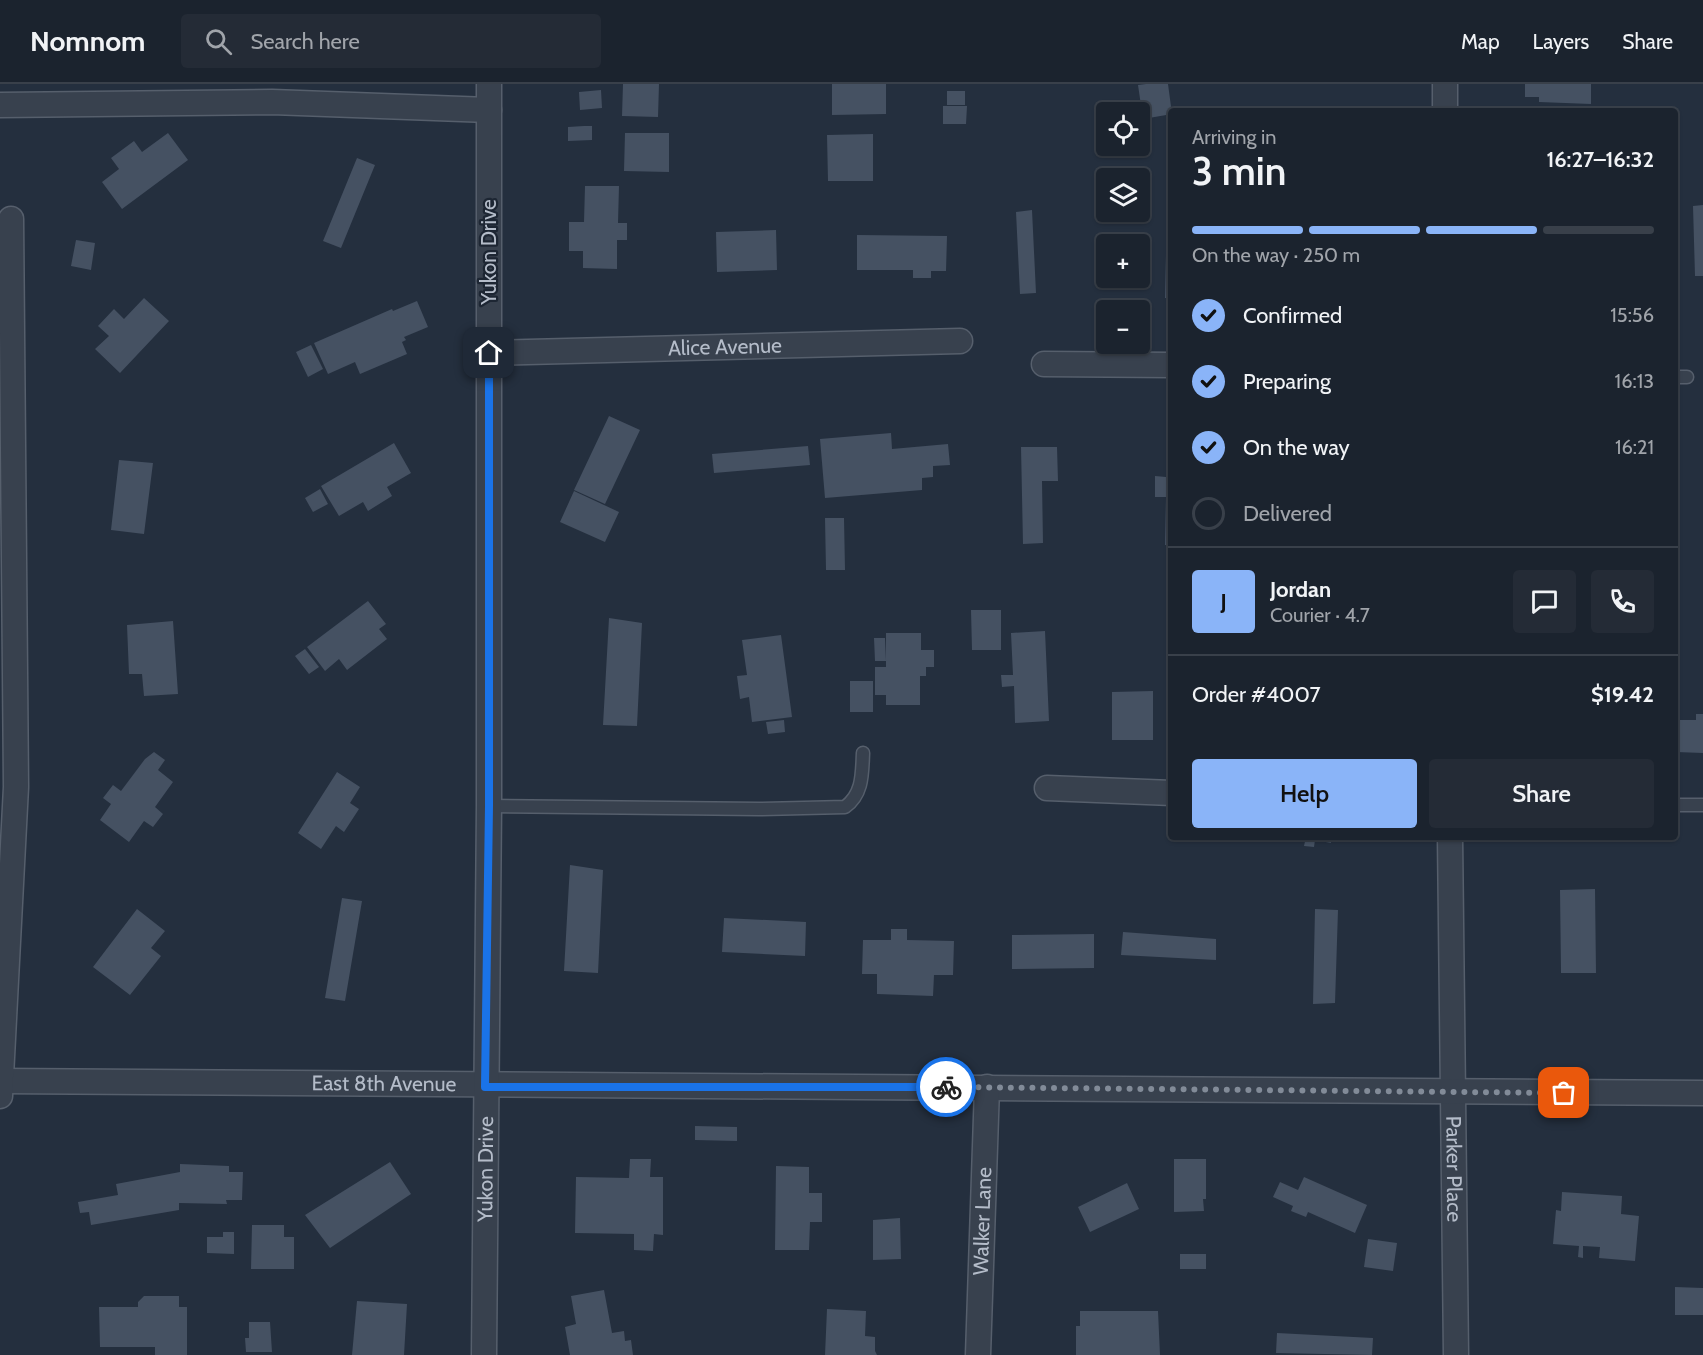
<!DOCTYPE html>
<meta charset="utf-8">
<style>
body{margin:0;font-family:Cabin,sans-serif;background:#242b36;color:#f1f3f6;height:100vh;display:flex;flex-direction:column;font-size:22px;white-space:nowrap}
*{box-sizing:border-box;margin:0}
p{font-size:20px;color:#a0a4aa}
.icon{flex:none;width:33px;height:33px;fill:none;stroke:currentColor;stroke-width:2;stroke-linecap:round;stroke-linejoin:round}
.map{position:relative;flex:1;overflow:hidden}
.side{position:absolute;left:1168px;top:24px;width:510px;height:732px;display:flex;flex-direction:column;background:#1b232e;border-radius:6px;box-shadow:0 2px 4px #0004,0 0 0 2px #39404a}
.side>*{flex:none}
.controls{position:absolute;left:1096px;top:18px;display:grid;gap:12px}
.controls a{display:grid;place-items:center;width:54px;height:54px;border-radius:6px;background:#1b232e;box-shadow:0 2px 4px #0004,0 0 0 2px #39404a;font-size:30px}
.pin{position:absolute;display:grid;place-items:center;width:51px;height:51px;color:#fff;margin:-26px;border-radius:12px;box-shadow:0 3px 9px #0006}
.courier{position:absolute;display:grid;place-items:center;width:60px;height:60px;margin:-30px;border:4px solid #1a73e8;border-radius:50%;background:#fff;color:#222;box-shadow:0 2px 8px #0007}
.headline em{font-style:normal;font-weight:600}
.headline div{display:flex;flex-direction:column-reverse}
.headline{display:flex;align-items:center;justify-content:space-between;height:102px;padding:0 24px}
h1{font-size:39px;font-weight:600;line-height:45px}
.bar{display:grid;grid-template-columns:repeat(4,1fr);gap:9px 6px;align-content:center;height:72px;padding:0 24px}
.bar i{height:8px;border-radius:4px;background:#39404a}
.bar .selected{background:#8ab4f8}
.bar p{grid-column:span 4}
.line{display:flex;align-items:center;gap:15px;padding:0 24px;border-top:2px solid #39404a}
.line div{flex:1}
.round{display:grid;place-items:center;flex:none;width:63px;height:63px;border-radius:6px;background:#242b36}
ol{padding:0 24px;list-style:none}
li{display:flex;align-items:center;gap:18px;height:66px}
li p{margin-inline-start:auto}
li .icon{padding:6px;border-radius:50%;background:#8ab4f8;color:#111;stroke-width:4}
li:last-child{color:#a0a4aa}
li i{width:33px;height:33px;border:3px solid #39404a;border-radius:50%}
.button{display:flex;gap:12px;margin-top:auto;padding:12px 24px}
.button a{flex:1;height:69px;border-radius:6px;background:#8ab4f8;color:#111;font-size:24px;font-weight:600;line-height:69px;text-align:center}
.button a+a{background:#242b36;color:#f1f3f6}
header{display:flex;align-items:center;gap:36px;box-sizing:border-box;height:84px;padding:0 30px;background:#1b232e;border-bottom:2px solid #39404a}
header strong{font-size:28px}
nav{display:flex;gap:33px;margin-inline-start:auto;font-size:21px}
.search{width:420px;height:54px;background:#242b36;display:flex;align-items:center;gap:15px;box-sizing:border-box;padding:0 21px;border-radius:6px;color:#a0a4aa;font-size:22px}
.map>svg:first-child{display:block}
.building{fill:#455162}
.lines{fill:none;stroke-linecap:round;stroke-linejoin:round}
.service-casing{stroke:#565f6c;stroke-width:15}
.minor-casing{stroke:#565f6c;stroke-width:27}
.service{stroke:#38414e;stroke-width:12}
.minor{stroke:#38414e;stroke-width:24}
.done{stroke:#828b98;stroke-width:6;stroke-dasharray:0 10.8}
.route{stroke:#1a73e8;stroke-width:8}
.labels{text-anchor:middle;stroke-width:4.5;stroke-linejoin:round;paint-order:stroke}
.street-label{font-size:21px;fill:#b4bcc9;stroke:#1d2633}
</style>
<header>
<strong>Nomnom</strong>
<div class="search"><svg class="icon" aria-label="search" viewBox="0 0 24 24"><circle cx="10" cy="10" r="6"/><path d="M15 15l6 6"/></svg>Search here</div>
<nav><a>Map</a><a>Layers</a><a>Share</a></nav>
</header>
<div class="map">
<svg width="1703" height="1271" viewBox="0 0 1703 1271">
<rect width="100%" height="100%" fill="#242f3e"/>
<path class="building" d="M623 0H659L658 33 622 32Z
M832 0H886V30L832 31Z
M1146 0H1168L1172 30 1143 35 1138 1Z
M1525 0H1591V20L1539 18V13H1525Z
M601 6 602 24 580 26 579 8Z
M947 7H965V21H947Z
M943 22H967L966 40H943Z
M584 42H592V56L568 57V43Z
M168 49 188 76 122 125 102 98 119 85 111 74 134 57 142 68Z
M625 49H669V88L624 87Z
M873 50V97H828L827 51Z
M357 74 375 81 341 164 323 157Z
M585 102H619L618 139H627V156H617V185L583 184V167H569V138H584Z
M1703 121V192H1695L1693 122Z
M1167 125 1172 126V214H1165Z
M1032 126 1036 209 1020 210 1016 128Z
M776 146 777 186 717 188 716 148Z
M857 151 947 152 946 187H931V194H913V186H857Z
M76 156 95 159 91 186 71 182Z
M144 214 169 237 120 289 95 265 109 252 98 242 114 225 124 235Z
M417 217 428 243 404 253 406 256 402 258 407 270 360 290 355 278 328 290 314 259 392 225 393 227Z
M311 261 323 285 308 293 296 268Z
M609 332 640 346 605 420 574 406Z
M891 349 892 365 948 360 950 381 933 382V393L922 394V406L825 414 820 355Z
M394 359 411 389 387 403 392 412 368 427 363 418 339 432 321 402Z
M808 362 810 381 714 389 712 370Z
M1021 363H1057L1058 397H1042L1043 459 1023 460Z
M1167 372H1172V461H1165L1166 413H1155V392L1166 393Z
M119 376 153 379 144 450 111 446Z
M320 405 328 420 313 428 305 414Z
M574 407 619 428 605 458 560 438Z
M825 434H844L845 486H826Z
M368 517 386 540 379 545 387 555 347 586 339 575 325 587 307 563Z
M971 526H1001V566H972Z
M609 534 642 539 637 642 603 641Z
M173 537 178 610 144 612 142 590H129L127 541Z
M1045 547 1049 637 1015 639 1014 602 1002 603 1001 591H1013L1011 549Z
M886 549H921V566H934V583H926V592H920V621H886V611H875V583H886Z
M781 551 792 633 752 638 749 613 740 615 737 592 747 591 742 556Z
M874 554H885L886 577H875Z
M305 565 319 583 309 590 295 572Z
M850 597H873V628H850Z
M1153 607V656H1112V608Z
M1696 630H1703V669L1676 668V636H1696Z
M784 636 785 648 768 650 766 638Z
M154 668 165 676 158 686 173 698 155 723 163 730 153 743 144 737 129 758 100 736 111 720 103 714 113 701 121 707 145 675Z
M337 688 360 703 350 719 359 725 344 748 336 742 321 765 298 749Z
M1306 753H1331V759L1315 756 1314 763 1304 762Z
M570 781 603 786 598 889 564 887Z
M1595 805 1596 889H1561L1560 806Z
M342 814 362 817 345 917 325 914Z
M137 825 165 847 151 864 161 872 130 911 93 883Z
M1315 825 1338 826 1335 919 1313 920Z
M724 834 806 838 805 872 722 868Z
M891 845H907V856L954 857 953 891H934L933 912 877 910V890H862L863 856H891Z
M1123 848 1216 855V876L1121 871Z
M1094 850V884L1012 885V851Z
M695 1042 737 1043V1057L695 1056Z
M630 1075H651L650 1093H663V1151L654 1150 653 1167 634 1166V1150L575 1149 576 1093 629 1094Z
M1174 1075H1206V1115H1203L1204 1127 1174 1128Z
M390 1078 411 1110 330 1164 305 1131Z
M180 1080 229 1082V1088H243L242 1116H226L227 1120 179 1119V1126L91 1141 89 1128 80 1129 78 1118 118 1111 116 1100 180 1088Z
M776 1082 809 1083V1109H822V1138H810L809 1166H775Z
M1304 1093 1367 1121 1355 1149 1308 1128 1306 1133 1291 1127 1293 1122 1273 1113 1280 1098 1298 1106Z
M1127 1099 1139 1125 1090 1148 1078 1123Z
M1562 1108 1622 1112 1621 1130 1639 1132 1635 1177 1599 1174 1600 1163 1583 1162V1174L1578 1173 1579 1162 1553 1160 1556 1126 1561 1127Z
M900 1134 901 1175 873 1176V1136Z
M252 1141H284V1153H294V1185H251Z
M223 1148H234V1170L207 1169V1153H223Z
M1368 1155 1397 1159 1393 1187 1364 1183Z
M1180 1170H1206V1185H1180Z
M1675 1203 1703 1204V1231H1675Z
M604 1206 612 1249 624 1247 625 1257 631 1256 633 1271H570L565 1243 576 1240 571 1212Z
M144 1212H179V1223H187V1271H155V1263H100L99 1223H138V1218Z
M357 1217 407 1220 404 1271H352Z
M827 1225 866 1227 865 1252 875 1253V1267L877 1271H825Z
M1080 1227H1158L1160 1271H1076V1242H1080Z
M249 1238H270L272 1268H246L245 1254H249Z
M1277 1249 1373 1254 1372 1271 1276 1269Z"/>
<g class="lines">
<defs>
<path id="service" d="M1676 293H1687
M1676 721H1703
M489 722 759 725 845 723C863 710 862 690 863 669"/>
<g id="minor">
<path d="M1445 0V27"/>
<path d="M0 21 272 18 489 26"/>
<path id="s1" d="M489 269 960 257"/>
<path d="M1044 280 1172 281"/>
<path d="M1047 704 1172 709"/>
<path id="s2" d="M1450 753 1456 1271"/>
<path id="s3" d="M0 997 1703 1009"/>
<path d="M0 1012 16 703 11 135"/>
<path id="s4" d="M484 1271 489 722V0"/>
<path id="s5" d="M978 1271 987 1003"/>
</g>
</defs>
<use href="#service" class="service-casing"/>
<use href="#minor" class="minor-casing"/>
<use href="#service" class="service"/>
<use href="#minor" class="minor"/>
</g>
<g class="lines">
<path class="done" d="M946 1003 1564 1009"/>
<path class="route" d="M489 269V722L485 1003H946"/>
</g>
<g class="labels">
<g class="street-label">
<text transform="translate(489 168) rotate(-90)" y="7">Yukon Drive</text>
<text dy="7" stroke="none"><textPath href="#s1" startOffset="236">Alice Avenue</textPath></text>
<text dy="7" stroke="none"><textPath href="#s3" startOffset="384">East 8th Avenue</textPath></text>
<text dy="7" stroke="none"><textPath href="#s2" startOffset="332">Parker Place</textPath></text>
<text dy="7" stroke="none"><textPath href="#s4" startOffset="186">Yukon Drive</textPath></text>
<text dy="7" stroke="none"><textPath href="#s5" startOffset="134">Walker Lane</textPath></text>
</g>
</g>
</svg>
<div class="controls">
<a><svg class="icon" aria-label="locate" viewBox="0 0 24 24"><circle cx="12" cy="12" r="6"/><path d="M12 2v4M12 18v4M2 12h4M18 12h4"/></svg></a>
<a><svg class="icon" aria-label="layers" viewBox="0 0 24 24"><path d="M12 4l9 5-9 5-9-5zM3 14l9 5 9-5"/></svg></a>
<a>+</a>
<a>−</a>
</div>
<div class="pin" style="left:1564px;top:1009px;background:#ea580c"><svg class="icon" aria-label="bag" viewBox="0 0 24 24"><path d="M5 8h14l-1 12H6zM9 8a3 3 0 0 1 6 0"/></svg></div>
<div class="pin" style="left:489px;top:269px;background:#1f2937"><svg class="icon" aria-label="home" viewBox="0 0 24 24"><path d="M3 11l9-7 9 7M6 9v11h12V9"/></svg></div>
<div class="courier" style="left:946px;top:1003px"><svg class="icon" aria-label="bike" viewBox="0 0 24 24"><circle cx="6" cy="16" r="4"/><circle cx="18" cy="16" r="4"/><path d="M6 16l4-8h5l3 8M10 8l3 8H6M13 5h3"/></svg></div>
<section class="side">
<div class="headline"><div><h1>3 min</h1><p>Arriving in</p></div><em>16:27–16:32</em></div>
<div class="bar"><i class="selected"></i><i class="selected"></i><i class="selected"></i><i></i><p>On the way · 250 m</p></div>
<ol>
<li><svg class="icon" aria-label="check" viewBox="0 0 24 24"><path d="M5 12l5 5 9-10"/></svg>Confirmed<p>15:56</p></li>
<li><svg class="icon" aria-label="check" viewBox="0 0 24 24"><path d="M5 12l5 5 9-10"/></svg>Preparing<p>16:13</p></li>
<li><svg class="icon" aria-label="check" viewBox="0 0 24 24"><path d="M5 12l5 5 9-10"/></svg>On the way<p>16:21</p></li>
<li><i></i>Delivered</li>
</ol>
<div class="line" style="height:108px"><b class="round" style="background:#8ab4f8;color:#111">J</b><div><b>Jordan</b><p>Courier · 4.7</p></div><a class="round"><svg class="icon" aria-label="chat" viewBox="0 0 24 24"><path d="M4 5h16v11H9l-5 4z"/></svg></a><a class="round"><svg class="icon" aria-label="phone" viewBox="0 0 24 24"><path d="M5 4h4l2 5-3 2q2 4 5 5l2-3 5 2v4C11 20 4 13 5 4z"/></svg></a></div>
<div class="line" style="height:78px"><div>Order #4007</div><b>$19.42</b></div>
<div class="button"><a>Help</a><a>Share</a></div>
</section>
</div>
